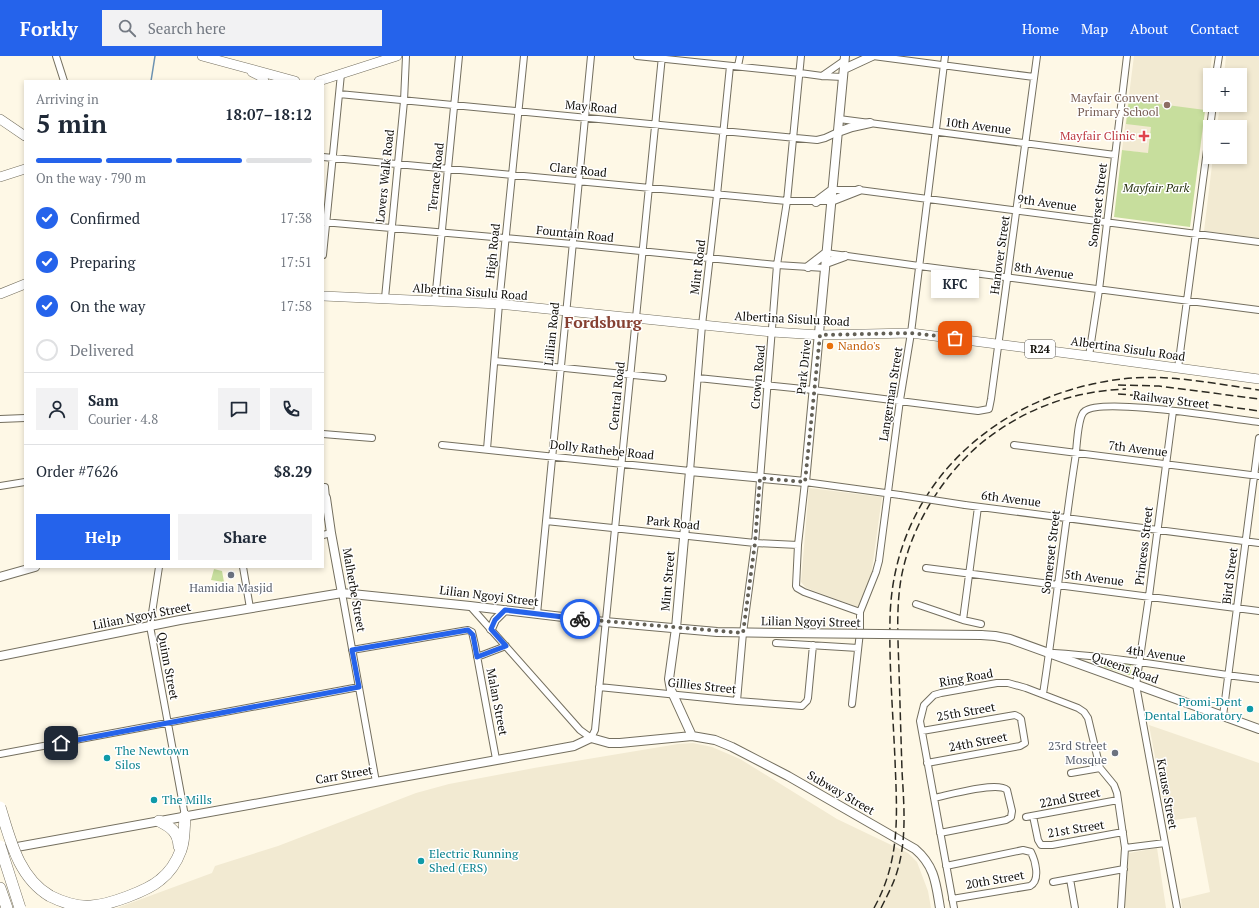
<!DOCTYPE html>
<meta charset="utf-8">
<style>
body{margin:0;font-family:"PT Serif",serif;background:#f2f2f3;color:#1f2937;height:100vh;display:flex;flex-direction:column;font-size:15px;white-space:nowrap}
*{box-sizing:border-box;margin:0}
p{font-size:13px;color:#747a83}
.icon{flex:none;width:22px;height:22px;fill:none;stroke:currentColor;stroke-width:2;stroke-linecap:round;stroke-linejoin:round}
.map{position:relative;flex:1;overflow:hidden}
.drawer{position:absolute;left:24px;top:24px;width:300px;height:488px;display:flex;flex-direction:column;background:#fff;border-radius:0px;box-shadow:0 2px 6px #0003}
.drawer>*{flex:none}
.fabs{position:absolute;left:1203px;top:12px;display:grid;gap:8px}
.fabs a{display:grid;place-items:center;width:44px;height:44px;border-radius:0px;background:#fff;box-shadow:0 2px 6px #0003;font-size:20px}
.pin{position:absolute;display:grid;place-items:center;width:34px;height:34px;color:#fff;margin:-17px;border-radius:8px;box-shadow:0 2px 6px #0006}
.courier{position:absolute;display:grid;place-items:center;width:40px;height:40px;margin:-20px;border:3px solid #2563eb;border-radius:50%;background:#fff;color:#222;box-shadow:0 1px 5px #0007}
.bubble{position:absolute;height:28px;border-radius:0px;background:#fff;box-shadow:0 2px 6px #0003;font-size:13px;font-weight:800;line-height:28px;text-align:center}
.summary em{font-style:normal;font-weight:800}
.summary div{display:flex;flex-direction:column-reverse}
.summary{display:flex;align-items:center;justify-content:space-between;height:68px;padding:0 12px}
h1{font-size:26px;font-weight:800;line-height:30px}
.bar{display:grid;grid-template-columns:repeat(4,1fr);gap:6px 4px;align-content:center;height:48px;padding:0 12px}
.bar i{height:5px;border-radius:3px;background:#e0e1e3}
.bar .selected{background:#2563eb}
.bar p{grid-column:span 4}
.line{display:flex;align-items:center;gap:10px;padding:0 12px;border-top:1px solid #e0e1e3}
.line div{flex:1}
.round{display:grid;place-items:center;flex:none;width:42px;height:42px;border-radius:0px;background:#f2f2f3}
ol{padding:0 12px;list-style:none}
li{display:flex;align-items:center;gap:12px;height:44px}
li p{margin-inline-start:auto}
li .icon{padding:4px;border-radius:50%;background:#2563eb;color:#fff;stroke-width:4}
li:last-child{color:#747a83}
li i{width:22px;height:22px;border:2px solid #e0e1e3;border-radius:50%}
.primary-button{display:flex;gap:8px;margin-top:auto;padding:8px 12px}
.primary-button a{flex:1;height:46px;border-radius:0px;background:#2563eb;color:#fff;font-size:16px;font-weight:800;line-height:46px;text-align:center}
.primary-button a+a{background:#f2f2f3;color:#1f2937}
header{display:flex;align-items:center;gap:24px;box-sizing:border-box;height:56px;padding:0 20px;background:#2563eb;color:#fff}
header strong{font-size:19px}
nav{display:flex;gap:22px;margin-inline-start:auto;font-size:14px}
.search{width:280px;height:36px;background:#f2f2f3;display:flex;align-items:center;gap:10px;box-sizing:border-box;padding:0 14px;border-radius:0px;color:#747a83;font-size:15px}
.map>svg:first-child{display:block}
.built{fill:#f2ead2}
.green{fill:#c7de9d}
.lines{fill:none;stroke-linecap:round;stroke-linejoin:round}
.stream{stroke:#6c92b1;stroke-width:1.5}
.street-casing{stroke:#746f5f;stroke-width:8}
.secondary-casing{stroke:#746f5f;stroke-width:10}
.primary-casing{stroke:#746f5f;stroke-width:10}
.highway-casing{stroke:#746f5f;stroke-width:12}
.street{stroke:#fff;stroke-width:6}
.secondary{stroke:#fff;stroke-width:8}
.primary{stroke:#fff;stroke-width:9}
.highway{stroke:#fff;stroke-width:11}
.rail{stroke:#2c2a22;stroke-width:1.5;stroke-dasharray:8 4;stroke-linecap:butt}
.street-bridge-casing{stroke:#746f5f;stroke-width:8;stroke-linecap:butt}
.secondary-bridge-casing{stroke:#746f5f;stroke-width:10;stroke-linecap:butt}
.highway-bridge-casing{stroke:#746f5f;stroke-width:12;stroke-linecap:butt}
.street-bridge{stroke:#fff;stroke-width:6}
.secondary-bridge{stroke:#fff;stroke-width:8}
.highway-bridge{stroke:#fff;stroke-width:11}
.done{stroke:#636056;stroke-width:4;stroke-dasharray:0 7.2}
.route{stroke:#2563eb;stroke-width:5}
.education-dot{fill:#8d6e63;stroke:#fff;stroke-width:1.5}
.health-dot{fill:#e0444e;stroke:#fff;stroke-width:1.5}
.food-dot{fill:#e8710a;stroke:#fff;stroke-width:1.5}
.worship-dot{fill:#6b7280;stroke:#fff;stroke-width:1.5}
.culture-dot{fill:#0f9aa8;stroke:#fff;stroke-width:1.5}
.labels{text-anchor:middle;stroke-width:3;stroke-linejoin:round;paint-order:stroke}
.shield{fill:#fff;stroke:#585652;stroke-width:1}
.shield-label{font-size:11px;font-weight:bold;fill:#100e08}
.education-label{font-size:12px;fill:#785e54;stroke:#fff;text-anchor:end}
.street-label{font-size:12px;fill:#100e08;stroke:#fff}
.health-label{font-size:12px;fill:#be3a42;stroke:#fff;text-anchor:end}
.park-label{font-size:12px;font-style:italic;fill:#293412;stroke:#fff}
.food-label{font-size:12px;fill:#c56008;stroke:#fff;text-anchor:start}
.worship-label{font-size:12px;fill:#5b616d;stroke:#fff}
.culture-label{font-size:12px;fill:#0d838f;stroke:#fff;text-anchor:start}
.district-label{font-size:16px;font-weight:bold;fill:#864032;stroke:#fff}
</style>
<header>
<strong>Forkly</strong>
<div class="search"><svg class="icon" aria-label="search" viewBox="0 0 24 24"><circle cx="10" cy="10" r="6"/><path d="M15 15l6 6"/></svg>Search here</div>
<nav><a>Home</a><a>Map</a><a>About</a><a>Contact</a></nav>
</header>
<div class="map">
<svg width="1259" height="852" viewBox="0 0 1259 852">
<rect width="100%" height="100%" fill="#fef8e6"/>
<path class="built" d="M1134 0H1212L1199 104 1122 94Z
M1226 0H1259V182L1204 175 1213 101H1240V71H1217L1220 49H1240V19H1224Z
M809 432 882 441 871 520 858 551 806 532 801 526Z
M1149 669 1259 707V852H1182L1181 843 1210 836 1196 761 1167 765Z
M693 687 712 691 740 703 837 763 908 797 917 806 928 835 931 852H117L212 817 215 810 278 790 416 737 449 728 534 712 678 688Z
M1157 792 1166 852H1124L1129 797Z"/>
<path class="green" d="M1129 44 1205 54 1190 171 1114 161 1122 94 1148 97 1151 71 1126 68Z
M214 513 222 515 224 526 211 524Z
M1105 605 1131 609V619H1129L1104 611Z"/>
<g class="lines">
<path class="stream" d="M151 25 155 0"/>
<defs>
<path id="street" d="M56 0 64 25
M637 0 800 17 822 20 843 21
M873 0 1034 21
M738 10 740 0
M1216 19 1219 0
M822 20 845 4
M339 38 817 84 825 82 838 76
M839 63 1115 99
M323 101 787 145H831
M832 134H859L1259 186
M323 166 572 188 777 209 825 212
M826 197 919 210 1259 254
M323 199 341 18
M385 242 404 45 406 0
M435 245 459 0
M1089 300 1099 234 1127 0
M495 305 663 322
M1178 312 1213 49
M698 322 813 334 978 355 989 353 991 343 1037 0
M1173 355 1149 540 1136 629 1177 852
M0 363 25 362
M323 378 372 382
M442 389 690 415 702 269 717 139 730 10
M1014 389 1259 420
M487 393 499 248 524 0
M0 430 25 426
M323 431H325L326 442
M965 449 1259 487
M546 465 755 487 798 489
M323 479 331 477
M159 511 150 570 185 760
M243 511 250 552
M926 512 1259 555
M342 537 376 726
M916 548 963 564 981 568
M470 550 580 674 591 682 595 674 662 0
M860 556 804 536 797 532 796 530 798 489 805 426 900 439
M537 558 591 0
M963 564 978 451
M776 587 858 592
M352 594 462 575 468 574 472 576 475 589 496 703
M1054 597C1123 601 1191 615 1259 623
M477 601 506 590
M599 631 737 645 802 650 807 645 808 642 813 589
M1043 638C1055 560 1063 482 1075 404 1077 394 1077 360 1085 355 1103 341 1231 363 1259 366
M737 645 743 577 755 487 777 209 787 145 801 0
M852 648 860 576V556L876 516 879 505 900 344 911 277 945 0
M1223 660 1259 382
M922 675 1015 659 1019 661 1021 663 1025 687 1020 690 927 707
M0 698 359 631
M1071 717 1100 712
M934 742C949 739 997 725 1007 734L1012 755 1011 761 1006 764 940 777
M1033 760 1038 784 1041 789H1052L1123 776
M1026 761 1118 744
M1125 792 1165 787
M946 810 1023 794 1031 796C1035 804 1041 824 1030 830L952 843
M1070 823 1075 852
M1053 826 1124 813
M954 852 920 665 924 649 934 639 941 637 997 627H1008L1026 632 1078 652 1084 656 1088 662 1100 712 1114 729 1117 737 1125 792 1121 852"/>
<path id="secondary" d="M844 13 872 0
M838 76 852 71 870 67
M831 145 859 134
M816 146 832 134
M826 207 845 200
M808 211 826 197
M323 442H326L331 477 342 537
M0 521 35 511
M491 573 495 564 505 554
M981 579 995 580 1010 583 1259 673
M0 600 180 564 342 537 470 550 605 566 717 576 780 577
M692 680 671 634 669 623 676 572 690 415 805 426 845 0
M0 794 574 690 591 682 609 687H620L692 680 715 684 732 691 788 720 915 793C935 810 936 828 940 852"/>
<path id="primary" d="M202 0 295 25
M252 16 260 20 264 25
M319 25 397 0
M0 63 25 80
M0 121 25 113
M0 238 25 228
M323 240 499 248 772 276 820 279 911 277 1089 300 1259 323"/>
<path id="highway" d="M159 765C171 771 178 776 179 790
M0 832 7 852
M50 840C62 846 77 851 91 850 109 849 147 835 160 824 169 817 177 805 181 794 185 784 184 771 185 760"/>
</defs>
<use href="#street" class="street-casing"/>
<use href="#secondary" class="secondary-casing"/>
<use href="#primary" class="primary-casing"/>
<use href="#highway" class="highway-casing"/>
<use href="#street" class="street"/>
<use href="#secondary" class="secondary"/>
<use href="#primary" class="primary"/>
<use href="#highway" class="highway"/>
<path class="rail" d="M1118 329 1159 330 1259 343
M1118 338 1158 341 1259 355
M874 852C901 803 897 758 895 704 893 657 889 610 890 564 892 428 1001 333 1132 322 1174 319 1217 328 1259 334
M881 852C887 840 893 829 897 816 907 784 904 749 902 715 901 682 900 648 899 614 898 584 896 553 901 523 910 472 941 422 979 389 1021 354 1071 335 1126 333"/>
<defs>
<path id="street-bridge" d="M900 439 965 449"/>
<path id="secondary-bridge" d="M780 577 981 579"/>
<path id="highway-bridge" d="M0 751C10 783 18 821 50 840
M0 790 20 852"/>
</defs>
<use href="#street-bridge" class="street-bridge-casing"/>
<use href="#secondary-bridge" class="secondary-bridge-casing"/>
<use href="#highway-bridge" class="highway-bridge-casing"/>
<use href="#street-bridge" class="street-bridge"/>
<use href="#secondary-bridge" class="secondary-bridge"/>
<use href="#highway-bridge" class="highway-bridge"/>
</g>
<g class="lines">
<path class="done" d="M580 563 743 577 755 487 760 422 805 426 820 279 911 277 955 282"/>
<path class="route" d="M61 687 359 631 352 594 468 574 473 579 477 601 506 590 491 573 495 564 505 554 580 563"/>
</g>
<circle class="education-dot" cx="1167" cy="49" r="4"/>
<path class="health-dot" d="M1142 74h4v4h4v4h-4v4h-4v-4h-4v-4h4z"/>
<circle class="food-dot" cx="830" cy="290" r="4"/>
<g class="worship-dot">
<circle cx="231" cy="519" r="4"/>
<circle cx="1115" cy="697" r="4"/>
</g>
<g class="culture-dot">
<circle cx="1250" cy="653" r="4"/>
<circle cx="107" cy="702" r="4"/>
<circle cx="154" cy="744" r="4"/>
<circle cx="421" cy="805" r="4"/>
</g>
<g class="labels">
<rect class="shield" x="1025" y="284" width="30" height="18" rx="3"/>
<g class="shield-label">
<text x="1040" y="297">R24</text>
</g>
<g class="education-label">
<text x="1159" y="46">Mayfair Convent<tspan x="1159" dy="14">Primary School</tspan></text>
</g>
<g class="street-label">
<text transform="translate(591 51) rotate(5)" y="4">May Road</text>
<text transform="translate(978 70) rotate(7)" y="4">10th Avenue</text>
<text transform="translate(578 114) rotate(6)" y="4">Clare Road</text>
<text transform="translate(385 120) rotate(-84)" y="4">Lovers Walk Road</text>
<text transform="translate(436 121) rotate(-84)" y="4">Terrace Road</text>
<text transform="translate(1047 147) rotate(8)" y="4">9th Avenue</text>
<text transform="translate(1098 149) rotate(-83)" y="4">Somerset Street</text>
<text transform="translate(575 178) rotate(6)" y="4">Fountain Road</text>
<text transform="translate(493 195) rotate(-84)" y="4">High Road</text>
<text transform="translate(1000 199) rotate(-82)" y="4">Hanover Street</text>
<text transform="translate(698 211) rotate(-83)" y="4">Mint Road</text>
<text transform="translate(1044 215) rotate(8)" y="4">8th Avenue</text>
<text transform="translate(470 236) rotate(4)" y="4">Albertina Sisulu Road</text>
<text transform="translate(792 263) rotate(3)" y="4">Albertina Sisulu Road</text>
<text transform="translate(552 278) rotate(-84)" y="4">Lillian Road</text>
<text transform="translate(1128 293) rotate(8)" y="4">Albertina Sisulu Road</text>
<text transform="translate(804 311) rotate(-84)" y="4">Park Drive</text>
<text transform="translate(758 321) rotate(-85)" y="4">Crown Road</text>
<text transform="translate(891 338) rotate(-81)" y="4">Langerman Street</text>
<text transform="translate(617 340) rotate(-84)" y="4">Central Road</text>
<text transform="translate(1171 344) rotate(7)" y="4">Railway Street</text>
<text transform="translate(1138 393) rotate(7)" y="4">7th Avenue</text>
<text transform="translate(602 394) rotate(6)" y="4">Dolly Rathebe Road</text>
<text transform="translate(1011 443) rotate(7)" y="4">6th Avenue</text>
<text transform="translate(673 467) rotate(6)" y="4">Park Road</text>
<text transform="translate(1144 490) rotate(-83)" y="4">Princess Street</text>
<text transform="translate(1051 496) rotate(-83)" y="4">Somerset Street</text>
<text transform="translate(1230 520) rotate(-83)" y="4">Bird Street</text>
<text transform="translate(1094 522) rotate(7)" y="4">5th Avenue</text>
<text transform="translate(668 525) rotate(-85)" y="4">Mint Street</text>
<text transform="translate(354 534) rotate(80)" y="4">Malherbe Street</text>
<text transform="translate(489 540) rotate(7)" y="4">Lilian Ngoyi Street</text>
<text transform="translate(142 560) rotate(-11)" y="4">Lilian Ngoyi Street</text>
<text transform="translate(811 566) rotate(1)" y="4">Lilian Ngoyi Street</text>
<text transform="translate(1156 598) rotate(8)" y="4">4th Avenue</text>
<text transform="translate(168 610) rotate(79)" y="4">Quinn Street</text>
<text transform="translate(1125 612) rotate(20)" y="4">Queens Road</text>
<text transform="translate(966 622) rotate(-10)" y="4">Ring Road</text>
<text transform="translate(702 630) rotate(6)" y="4">Gillies Street</text>
<text transform="translate(497 646) rotate(79)" y="4">Malan Street</text>
<text transform="translate(966 656) rotate(-10)" y="4">25th Street</text>
<text transform="translate(978 686) rotate(-11)" y="4">24th Street</text>
<text transform="translate(344 719) rotate(-10)" y="4">Carr Street</text>
<text transform="translate(841 737) rotate(30)" y="4">Subway Street</text>
<text transform="translate(1167 738) rotate(80)" y="4">Krause Street</text>
<text transform="translate(1070 742) rotate(-11)" y="4">22nd Street</text>
<text transform="translate(1076 773) rotate(-9)" y="4">21st Street</text>
<text transform="translate(995 824) rotate(-10)" y="4">20th Street</text>
</g>
<g class="health-label">
<text x="1135" y="84">Mayfair Clinic</text>
</g>
<g class="park-label">
<text x="1156" y="136">Mayfair Park</text>
</g>
<g class="food-label">
<text x="838" y="294">Nando's</text>
</g>
<g class="worship-label">
<text x="231" y="536">Hamidia Masjid</text>
<text x="1107" y="694" text-anchor="end">23rd Street<tspan x="1107" dy="14">Mosque</tspan></text>
</g>
<g class="culture-label">
<text x="1242" y="650" text-anchor="end">Promi-Dent<tspan x="1242" dy="14">Dental Laboratory</tspan></text>
<text x="115" y="699">The Newtown<tspan x="115" dy="14">Silos</tspan></text>
<text x="162" y="748">The Mills</text>
<text x="429" y="802">Electric Running<tspan x="429" dy="14">Shed (ERS)</tspan></text>
</g>
<g class="district-label">
<text x="603" y="272">Fordsburg</text>
</g>
</g>
</svg>
<div class="fabs">
<a>+</a>
<a>−</a>
</div>
<div class="pin" style="left:955px;top:282px;background:#ea580c"><svg class="icon" aria-label="bag" viewBox="0 0 24 24"><path d="M5 8h14l-1 12H6zM9 8a3 3 0 0 1 6 0"/></svg></div>
<div class="pin" style="left:61px;top:687px;background:#1f2937"><svg class="icon" aria-label="home" viewBox="0 0 24 24"><path d="M3 11l9-7 9 7M6 9v11h12V9"/></svg></div>
<div class="courier" style="left:580px;top:563px"><svg class="icon" aria-label="bike" viewBox="0 0 24 24"><circle cx="6" cy="16" r="4"/><circle cx="18" cy="16" r="4"/><path d="M6 16l4-8h5l3 8M10 8l3 8H6M13 5h3"/></svg></div>
<div class="bubble" style="left:931px;top:214px;width:48px">KFC</div>
<section class="drawer">
<div class="summary"><div><h1>5 min</h1><p>Arriving in</p></div><em>18:07–18:12</em></div>
<div class="bar"><i class="selected"></i><i class="selected"></i><i class="selected"></i><i></i><p>On the way · 790 m</p></div>
<ol>
<li><svg class="icon" aria-label="check" viewBox="0 0 24 24"><path d="M5 12l5 5 9-10"/></svg>Confirmed<p>17:38</p></li>
<li><svg class="icon" aria-label="check" viewBox="0 0 24 24"><path d="M5 12l5 5 9-10"/></svg>Preparing<p>17:51</p></li>
<li><svg class="icon" aria-label="check" viewBox="0 0 24 24"><path d="M5 12l5 5 9-10"/></svg>On the way<p>17:58</p></li>
<li><i></i>Delivered</li>
</ol>
<div class="line" style="height:72px"><a class="round"><svg class="icon" aria-label="person" viewBox="0 0 24 24"><circle cx="12" cy="8" r="4"/><path d="M4 21q1-7 8-7t8 7"/></svg></a><div><b>Sam</b><p>Courier · 4.8</p></div><a class="round"><svg class="icon" aria-label="chat" viewBox="0 0 24 24"><path d="M4 5h16v11H9l-5 4z"/></svg></a><a class="round"><svg class="icon" aria-label="phone" viewBox="0 0 24 24"><path d="M5 4h4l2 5-3 2q2 4 5 5l2-3 5 2v4C11 20 4 13 5 4z"/></svg></a></div>
<div class="line" style="height:52px"><div>Order #7626</div><b>$8.29</b></div>
<div class="primary-button"><a>Help</a><a>Share</a></div>
</section>
</div>
